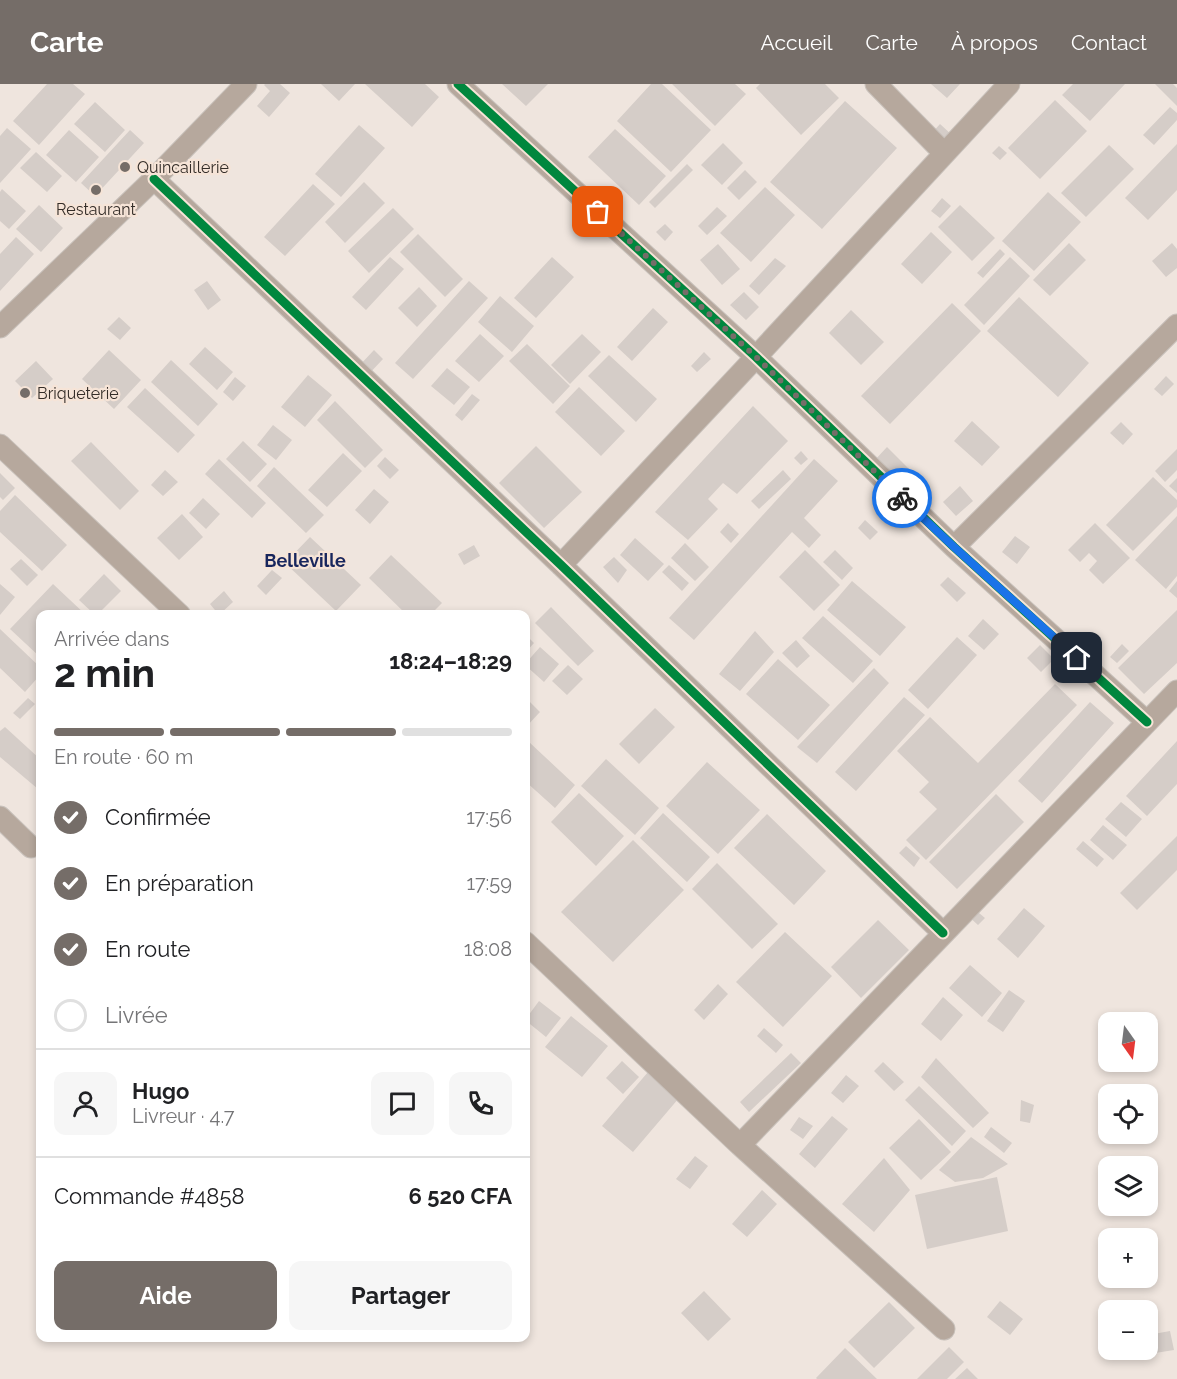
<!DOCTYPE html>
<html lang="fr">
<meta charset="utf-8">
<style>
body{margin:0;font-family:Raleway,sans-serif;background:#f6f6f6;color:#202124;height:100vh;display:flex;flex-direction:column;font-size:22px;white-space:nowrap}
*{box-sizing:border-box;margin:0}
p{font-size:20px;color:#757577}
.icon{flex:none;width:33px;height:33px;fill:none;stroke:currentColor;stroke-width:2;stroke-linecap:round;stroke-linejoin:round}
.map{position:relative;flex:1;overflow:hidden}
.sheet{position:absolute;left:36px;top:526px;width:494px;height:732px;display:flex;flex-direction:column;background:#fff;border-radius:12px;box-shadow:0 3px 9px #0003}
.sheet>*{flex:none}
.needle{width:39px;rotate:166deg}
.buttons{position:absolute;left:1098px;top:928px;display:grid;gap:12px}
.buttons a{display:grid;place-items:center;width:60px;height:60px;border-radius:12px;background:#fff;box-shadow:0 3px 9px #0003;font-size:30px}
.pin{position:absolute;display:grid;place-items:center;width:51px;height:51px;color:#fff;margin:-26px;border-radius:12px;box-shadow:0 3px 9px #0006}
.courier{position:absolute;display:grid;place-items:center;width:60px;height:60px;margin:-30px;border:4px solid #1a73e8;border-radius:50%;background:#fff;color:#222;box-shadow:0 2px 8px #0007}
.overview em{font-style:normal;font-weight:700}
.overview div{display:flex;flex-direction:column-reverse}
.overview{display:flex;align-items:center;justify-content:space-between;height:102px;padding:0 18px}
h1{font-size:39px;font-weight:700;line-height:45px}
.bar{display:grid;grid-template-columns:repeat(4,1fr);gap:9px 6px;align-content:center;height:72px;padding:0 18px}
.bar i{height:8px;border-radius:4px;background:#e0e0e0}
.bar .on{background:#756d68}
.bar p{grid-column:span 4}
.line{display:flex;align-items:center;gap:15px;padding:0 18px;border-top:2px solid #e0e0e0}
.line div{flex:1}
.round{display:grid;place-items:center;flex:none;width:63px;height:63px;border-radius:12px;background:#f6f6f6}
ol{padding:0 18px;list-style:none}
li{display:flex;align-items:center;gap:18px;height:66px}
li p{margin-inline-start:auto}
li .icon{padding:6px;border-radius:50%;background:#756d68;color:#fff;stroke-width:4}
li:last-child{color:#757577}
li i{width:33px;height:33px;border:3px solid #e0e0e0;border-radius:50%}
.action{display:flex;gap:12px;margin-top:auto;padding:12px 18px}
.action a{flex:1;height:69px;border-radius:12px;background:#756d68;color:#fff;font-size:24px;font-weight:700;line-height:69px;text-align:center}
.action a+a{background:#f6f6f6;color:#202124}
header{display:flex;align-items:center;gap:36px;box-sizing:border-box;height:84px;padding:0 30px;background:#756d68;color:#fff}
header strong{font-size:28px}
nav{display:flex;gap:33px;margin-inline-start:auto;font-size:21px}
.map>svg:first-child{display:block}
.building{fill:#d5cdc8}
.lines{fill:none;stroke-linecap:round;stroke-linejoin:round}
.street-casing{stroke:#c8c1bb;stroke-width:23}
.street{stroke:#b6a89d;stroke-width:21}
.cycleway-casing{stroke:#f6e4d7;stroke-width:13}
.cycleway{stroke:#00873e;stroke-width:9}
.done{stroke:#756d68;stroke-width:6;stroke-dasharray:0 10.8}
.route{stroke:#1a73e8;stroke-width:8}
.poi-dot{fill:#756d68;stroke:#f6e4d7;stroke-width:2}
.labels{text-anchor:middle;stroke-width:4.5;stroke-linejoin:round;paint-order:stroke}
.poi-label{font-size:16px;fill:#342d28;stroke:#f6e4d7;text-anchor:start}
.neighbourhood-label{font-size:18px;font-weight:bold;fill:#18265d;stroke:#f6e4d7}
</style>
<header>
<strong>Carte</strong>
<nav><a>Accueil</a><a>Carte</a><a>À propos</a><a>Contact</a></nav>
</header>
<div class="map">
<svg width="1177" height="1295" viewBox="0 0 1177 1295">
<rect width="100%" height="100%" fill="#efe5de"/>
<path class="building" d="M47 0H73L85 10 39 61 13 37Z
M265 0H280L290 9 269 33 257 22 270 7 264 1Z
M321 0H355L339 17Z
M365 0H425L439 13 412 43Z
M502 0H548L526 22Z
M651 0H662L711 46 671 88 617 37Z
M672 0H735L746 10 715 42Z
M760 0H825L839 14 801 51 756 4Z
M931 0H960L947 14Z
M1073 0H1125L1090 37 1062 11Z
M1155 0H1173L1177 4V22Z
M1055 16 1087 47 1040 95 1008 64Z
M845 17 897 64 822 145 770 98Z
M95 18 125 46 105 68 74 40Z
M1170 23 1177 29V36L1154 61 1143 51Z
M940 40 952 51 943 61 931 50Z
M359 41 385 64 341 113 315 90Z
M7 44 31 65 0 99V52Z
M615 45 666 92 639 121 588 73Z
M69 46 99 73 76 98 46 71Z
M130 46 144 59 95 112 81 99Z
M723 59 743 79 722 101 701 81Z
M1177 60V106L1148 136 1125 114Z
M1109 61 1134 85 1086 133 1061 109Z
M999 62 1007 69 1000 76 992 69Z
M36 68 62 92 47 108 20 84Z
M687 80 693 86 655 124 649 118Z
M745 86 757 98 739 116 727 104Z
M364 98 385 119 345 159 325 138Z
M313 100 335 120 285 172 264 153Z
M765 103 795 131 751 178 720 149Z
M2 105 26 127 9 145 0 137V108Z
M1048 108 1081 138 1034 187 1002 157Z
M942 114 951 122 940 134 931 127Z
M39 121 63 144 41 168 16 145Z
M960 121 995 154 972 177 938 143Z
M717 123 727 132 707 151 698 142Z
M393 124 414 145 369 189 348 167Z
M665 140 673 148 665 157 656 148Z
M931 148 952 168 922 200 901 180Z
M418 150 463 195 445 213 400 168Z
M16 153 34 170 0 207V170Z
M1069 159 1086 176 1050 212 1033 196Z
M1172 159 1177 165V184L1166 193 1152 177Z
M718 160 740 185 722 201 700 176Z
M1000 165 1005 170 983 194 977 189Z
M390 173 404 185 366 226 352 213Z
M552 173 574 193 536 234 514 214Z
M1010 173 1030 192 984 241 964 221Z
M775 174 786 182 759 211 749 202Z
M207 197 221 216 208 226 194 206Z
M469 197 488 214 413 295 395 279Z
M419 203 437 222 417 243 398 224Z
M744 208 759 223 746 236 730 221Z
M500 212 534 242 512 268 478 238Z
M1019 213 1089 279 1058 313 987 247Z
M952 219 981 247 890 340 861 312Z
M653 224 668 238 632 277 617 263Z
M851 226 884 258 861 281 829 249Z
M119 233 131 244 120 256 107 245Z
M480 250 504 272 479 298 455 277Z
M582 250 601 268 570 300 551 281Z
M527 260 570 302 553 320 509 277Z
M205 263 233 288 217 306 189 280Z
M109 266 141 296 114 325 82 295Z
M374 266 383 275 367 292 358 283Z
M704 268 711 275 697 288 691 282Z
M609 271 657 315 636 338 588 292Z
M171 276 218 320 198 342 151 298Z
M36 277 53 295 32 314 15 297Z
M447 284 470 303 454 321 431 302Z
M308 291 332 311 305 343 281 323Z
M1166 292 1174 300 1162 312 1154 305Z
M235 293 246 302 233 317 223 308Z
M579 303 625 347 601 372 555 328Z
M145 304 195 351 178 369 127 323Z
M472 310 480 316 462 337 455 331Z
M335 317 383 366 365 384 317 336Z
M753 322 788 357 737 410 723 399 708 415 718 425 688 456 655 428Z
M972 337 1000 363 982 382 954 357Z
M1121 338 1133 350 1123 361 1110 349Z
M273 341 292 356 276 376 257 361Z
M243 357 267 380 250 398 226 375Z
M91 358 139 407 120 426 71 377Z
M536 362 582 408 544 444 499 399Z
M887 363 910 386 901 395 874 377Z
M1177 365V386L1165 398 1155 387Z
M801 367 808 375 801 381 794 374Z
M343 369 362 387 327 423 308 406Z
M385 373 399 386 390 395 377 382Z
M219 375 266 419 252 434 205 390Z
M814 375 838 397 804 434 821 451 809 464 792 448 694 556 669 534Z
M274 383 324 431 306 449 257 402Z
M165 386 178 398 163 412 151 401Z
M783 386 791 395 759 425 751 417Z
M0 389 15 404 3 416 0 413Z
M1153 393 1177 416V423L1133 467 1106 441Z
M1177 394V409L1169 402Z
M960 402 973 417 956 432 943 418Z
M374 405 389 418 370 440 355 426Z
M15 411 67 461 42 487 0 448V427Z
M203 414 220 430 206 445 189 429Z
M182 430 203 453 179 476 157 454Z
M1177 432V492L1166 505 1135 476Z
M865 436 878 448 870 456 858 444Z
M728 439 739 450 731 459 720 448Z
M1095 439 1130 474 1103 500 1089 486 1097 477 1089 469 1080 478 1068 466Z
M1015 452 1030 463 1017 480 1002 468Z
M310 453 361 501 336 527 285 479Z
M635 454 664 480 648 497 620 471Z
M685 459 709 483 695 497 671 474Z
M474 461 480 472 464 481 458 470Z
M805 466 840 501 814 527 779 493Z
M835 466 853 484 842 496 823 478Z
M391 471 442 519 430 531H407L369 494Z
M614 473 627 486 618 499 603 483Z
M21 475 38 491 27 502 10 485Z
M669 481 689 499 682 507 662 488Z
M272 486 282 494 266 511 257 502Z
M104 490 121 507 97 531H95L79 516Z
M948 493 966 509 957 518 940 501Z
M852 497 906 543 880 572 827 526Z
M1177 497V514L1169 507Z
M0 500 15 513 0 531Z
M53 500 86 531H40V573L10 545Z
M224 507 233 518 219 531 210 520Z
M551 523 594 567 578 582 535 539Z
M1177 526V579L1144 610 1118 584Z
M823 532 873 577 853 599 802 554Z
M983 535 999 550 984 566 968 552Z
M0 545 40 583V591L25 608 0 584Z
M755 547 774 568 740 607 719 590Z
M525 550 534 559 525 569Z
M957 553 977 571 928 625 908 606Z
M796 556 810 572 797 584 782 569Z
M1122 560 1129 567 1117 579 1110 573Z
M1040 561 1054 575 1041 588 1027 574Z
M540 563 559 580 544 598 525 581V580Z
M778 575 830 621 798 656 746 610Z
M568 581 583 595 567 611 552 597Z
M874 584 889 599 817 679 797 663Z
M1055 600 1077 621 926 776 906 756 937 725 919 708 929 698 897 667 930 633 978 679Z
M525 613 540 628 525 644Z
M904 613 925 631 856 707 835 688Z
M28 614 35 620 20 635 13 629Z
M1090 618 1114 639 1042 719 1018 697Z
M655 624 675 643 639 680 619 660Z
M5 643 40 675V702L38 705 0 673V647Z
M1177 657V700L1147 732 1126 712Z
M529 658 575 701 555 724 525 697V662Z
M606 675 659 724 635 751 581 702Z
M707 678 760 726 718 770 666 722Z
M579 709 624 752 596 782 551 738Z
M996 710 1024 738 957 805 929 778Z
M1121 718 1142 735 1126 753 1105 735Z
M663 729 710 773 687 798 640 754Z
M767 730 826 787 794 821 734 764Z
M1103 741 1127 761 1113 776 1090 756Z
M1177 752V786L1137 826 1120 809Z
M633 756 684 806 613 878 561 828Z
M1083 757 1104 775 1097 783 1076 765Z
M906 762 920 774 914 783 899 769Z
M717 779 778 840 752 865 692 805Z
M973 824 985 834 978 841 967 831Z
M1024 824 1045 842 1018 874 997 855Z
M878 836 909 866 861 914 831 883Z
M785 848 832 892 783 943 736 898Z
M970 881 1002 909 982 933 949 904Z
M718 900 728 910 704 936 694 926Z
M1009 906 1025 917 1003 948 987 937Z
M943 913 963 931 941 957 921 940Z
M539 917 561 934 546 953 525 936Z
M571 932 608 962 582 993 545 963Z
M764 944 783 961 776 969 757 952Z
M791 969 801 979 749 1028 740 1018Z
M936 974 989 1029 973 1044 921 993Z
M622 977 639 993 623 1010 606 994Z
M883 978 904 998 894 1007 874 987Z
M648 988 679 1014 633 1068 602 1042Z
M846 991 859 1002 843 1019 831 1009Z
M919 1002 966 1047 952 1062 905 1016Z
M1021 1016 1034 1021 1030 1039 1020 1037Z
M832 1032 848 1045 815 1084 799 1070Z
M799 1033 813 1042 803 1055 790 1046Z
M919 1035 951 1068 921 1096 889 1064Z
M991 1043 1012 1059 1004 1069 984 1053Z
M971 1053 1008 1080 983 1094 955 1098 939 1086Z
M695 1072 708 1082 690 1105 676 1095Z
M884 1074 910 1106 874 1148 842 1120Z
M997 1093 1008 1147 927 1165 915 1111Z
M762 1106 777 1120 747 1153 732 1140Z
M704 1207 731 1235 708 1257 681 1229Z
M1000 1217 1023 1235 1010 1251 987 1233Z
M889 1218 915 1244 874 1284 848 1258Z
M1170 1247 1174 1266 1149 1270 1148 1251Z
M949 1263 964 1278 947 1295H917Z
M845 1264 877 1295H817L816 1294Z
M967 1284 978 1295H955Z"/>
<g class="lines">
<defs>
<path id="street" d="M458 0 756 273 954 463 1147 638
M876 0 944 69
M154 95 561 481 943 849
M0 243 154 95 246 0
M0 361 180 531
M954 463 1177 241
M561 481 756 273 1009 0
M0 733 31 763
M525 858 740 1061 944 1245
M740 1061 1177 607"/>
</defs>
<use href="#street" class="street-casing"/>
<use href="#street" class="street"/>
<defs>
<path id="cycleway" d="M458 0 756 273 954 463 1147 638
M154 95 561 481 943 849"/>
</defs>
<use href="#cycleway" class="cycleway-casing"/>
<use href="#cycleway" class="cycleway"/>
</g>
<g class="lines">
<path class="done" d="M598 128 756 273 902 414"/>
<path class="route" d="M902 414 954 463 1077 574"/>
</g>
<g class="poi-dot">
<circle cx="125" cy="83" r="6"/>
<circle cx="96" cy="106" r="6"/>
<circle cx="25" cy="309" r="6"/>
</g>
<g class="labels">
<g class="poi-label">
<text x="137" y="89">Quincaillerie</text>
<text x="96" y="131" text-anchor="middle">Restaurant</text>
<text x="37" y="315">Briqueterie</text>
</g>
<g class="neighbourhood-label">
<text x="305" y="483">Belleville</text>
</g>
</g>
</svg>
<div class="buttons">
<a><svg class="needle" viewBox="-14 -14 28 28"><path d="M0-13l5 13h-10z" fill="#e53935"/><path d="M0 13l5-13h-10z" fill="#757577"/></svg></a>
<a><svg class="icon" aria-label="locate" viewBox="0 0 24 24"><circle cx="12" cy="12" r="6"/><path d="M12 2v4M12 18v4M2 12h4M18 12h4"/></svg></a>
<a><svg class="icon" aria-label="layers" viewBox="0 0 24 24"><path d="M12 4l9 5-9 5-9-5zM3 14l9 5 9-5"/></svg></a>
<a>+</a>
<a>−</a>
</div>
<div class="pin" style="left:598px;top:128px;background:#ea580c"><svg class="icon" aria-label="bag" viewBox="0 0 24 24"><path d="M5 8h14l-1 12H6zM9 8a3 3 0 0 1 6 0"/></svg></div>
<div class="pin" style="left:1077px;top:574px;background:#1f2937"><svg class="icon" aria-label="home" viewBox="0 0 24 24"><path d="M3 11l9-7 9 7M6 9v11h12V9"/></svg></div>
<div class="courier" style="left:902px;top:414px"><svg class="icon" aria-label="bike" viewBox="0 0 24 24"><circle cx="6" cy="16" r="4"/><circle cx="18" cy="16" r="4"/><path d="M6 16l4-8h5l3 8M10 8l3 8H6M13 5h3"/></svg></div>
<section class="sheet">
<div class="overview"><div><h1>2 min</h1><p>Arrivée dans</p></div><em>18:24–18:29</em></div>
<div class="bar"><i class="on"></i><i class="on"></i><i class="on"></i><i></i><p>En route · 60 m</p></div>
<ol>
<li><svg class="icon" aria-label="check" viewBox="0 0 24 24"><path d="M5 12l5 5 9-10"/></svg>Confirmée<p>17:56</p></li>
<li><svg class="icon" aria-label="check" viewBox="0 0 24 24"><path d="M5 12l5 5 9-10"/></svg>En préparation<p>17:59</p></li>
<li><svg class="icon" aria-label="check" viewBox="0 0 24 24"><path d="M5 12l5 5 9-10"/></svg>En route<p>18:08</p></li>
<li><i></i>Livrée</li>
</ol>
<div class="line" style="height:108px"><a class="round"><svg class="icon" aria-label="person" viewBox="0 0 24 24"><circle cx="12" cy="8" r="4"/><path d="M4 21q1-7 8-7t8 7"/></svg></a><div><b>Hugo</b><p>Livreur · 4.7</p></div><a class="round"><svg class="icon" aria-label="chat" viewBox="0 0 24 24"><path d="M4 5h16v11H9l-5 4z"/></svg></a><a class="round"><svg class="icon" aria-label="phone" viewBox="0 0 24 24"><path d="M5 4h4l2 5-3 2q2 4 5 5l2-3 5 2v4C11 20 4 13 5 4z"/></svg></a></div>
<div class="line" style="height:78px"><div>Commande #4858</div><b>6 520 CFA</b></div>
<div class="action"><a>Aide</a><a>Partager</a></div>
</section>
</div>
